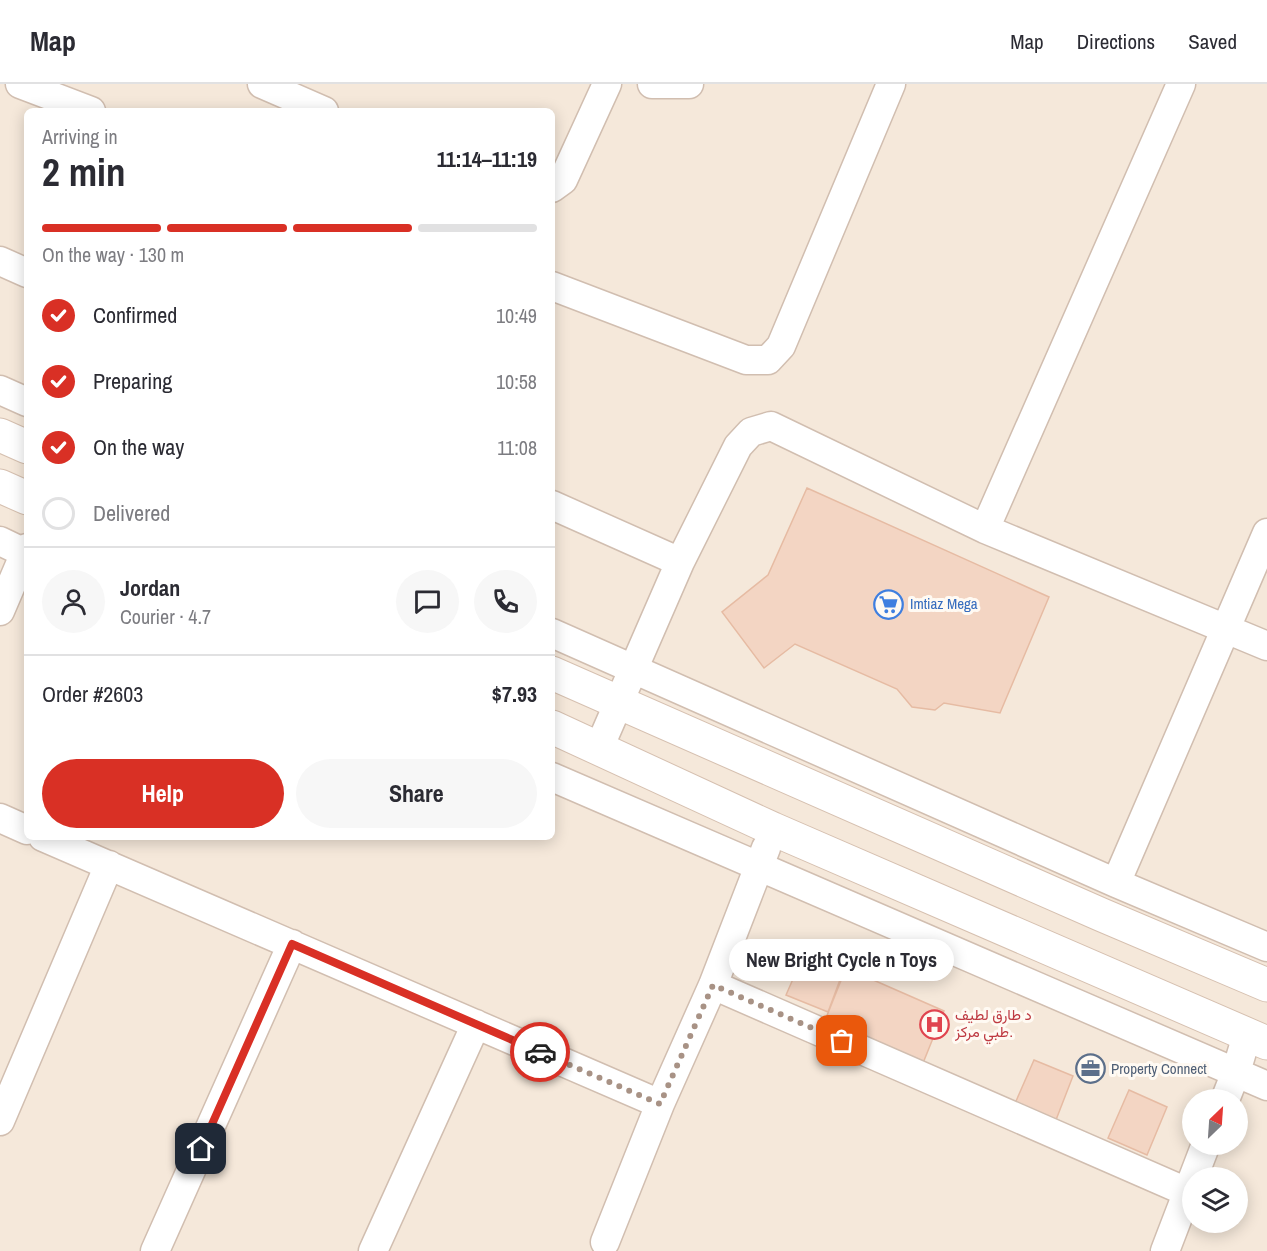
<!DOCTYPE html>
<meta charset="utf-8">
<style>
body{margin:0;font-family:"Archivo Narrow",Vazirmatn,sans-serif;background:#f7f7f7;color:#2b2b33;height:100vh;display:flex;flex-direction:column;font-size:22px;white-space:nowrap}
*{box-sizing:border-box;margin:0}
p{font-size:20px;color:#7c7c81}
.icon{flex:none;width:33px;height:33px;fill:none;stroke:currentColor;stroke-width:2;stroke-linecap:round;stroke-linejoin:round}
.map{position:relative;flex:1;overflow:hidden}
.side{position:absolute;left:24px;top:24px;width:531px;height:732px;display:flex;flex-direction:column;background:#fff;border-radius:9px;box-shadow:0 3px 15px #0003}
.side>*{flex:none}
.needle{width:39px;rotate:25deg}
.tools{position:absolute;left:1182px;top:1005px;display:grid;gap:12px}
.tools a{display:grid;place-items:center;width:66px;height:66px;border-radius:50%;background:#fff;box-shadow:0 3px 15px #0003;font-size:30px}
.pin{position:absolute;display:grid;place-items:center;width:51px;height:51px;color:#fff;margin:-26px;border-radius:12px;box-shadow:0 3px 9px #0006}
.courier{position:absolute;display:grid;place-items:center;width:60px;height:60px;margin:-30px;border:4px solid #d93025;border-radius:50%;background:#fff;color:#222;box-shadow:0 2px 8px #0007}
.bubble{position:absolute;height:42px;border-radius:21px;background:#fff;box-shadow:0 3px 15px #0003;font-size:20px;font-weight:700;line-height:42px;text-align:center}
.summary em{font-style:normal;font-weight:700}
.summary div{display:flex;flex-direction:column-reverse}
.summary{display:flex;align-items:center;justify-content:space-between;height:102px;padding:0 18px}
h1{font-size:39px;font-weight:700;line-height:45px}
.bar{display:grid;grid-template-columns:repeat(4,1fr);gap:9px 6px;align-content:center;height:72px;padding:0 18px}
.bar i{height:8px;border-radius:4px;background:#e1e1e2}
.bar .active{background:#d93025}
.bar p{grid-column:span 4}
.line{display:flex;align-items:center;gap:15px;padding:0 18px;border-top:2px solid #e1e1e2}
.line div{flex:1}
.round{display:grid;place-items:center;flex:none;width:63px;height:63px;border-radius:32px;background:#f7f7f7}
ol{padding:0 18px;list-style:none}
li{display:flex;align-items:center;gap:18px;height:66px}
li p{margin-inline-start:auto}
li .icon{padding:6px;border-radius:50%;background:#d93025;color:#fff;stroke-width:4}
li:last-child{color:#7c7c81}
li i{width:33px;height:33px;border:3px solid #e1e1e2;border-radius:50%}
.cta{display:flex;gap:12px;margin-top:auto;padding:12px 18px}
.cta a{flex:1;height:69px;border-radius:36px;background:#d93025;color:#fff;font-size:24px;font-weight:700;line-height:69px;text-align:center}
.cta a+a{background:#f7f7f7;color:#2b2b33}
header{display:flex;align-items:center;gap:36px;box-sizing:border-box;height:84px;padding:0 30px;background:#fff;border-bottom:2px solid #e1e1e2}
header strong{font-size:28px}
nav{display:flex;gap:33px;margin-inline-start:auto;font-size:21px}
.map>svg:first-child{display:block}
.residential{fill:#f5e8da;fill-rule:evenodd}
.building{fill:#f3d5c3;stroke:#e6bba3;stroke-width:1.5}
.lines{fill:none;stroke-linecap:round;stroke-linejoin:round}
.street-casing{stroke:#d1beb0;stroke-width:31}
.secondary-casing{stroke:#d6c0b0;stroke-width:35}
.street{stroke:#fff;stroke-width:28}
.secondary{stroke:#fff;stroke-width:33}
.done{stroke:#a89285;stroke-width:6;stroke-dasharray:0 10.8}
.route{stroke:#d93025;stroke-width:8}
.labels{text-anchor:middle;stroke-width:6;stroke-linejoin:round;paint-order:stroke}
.shop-label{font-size:15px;fill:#366cbe;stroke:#fffaf3;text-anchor:start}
.health-label{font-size:15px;fill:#be3a42;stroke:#fffaf3;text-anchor:start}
.service-label{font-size:15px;fill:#4e5e75;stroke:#fffaf3;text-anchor:start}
</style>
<header>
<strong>Map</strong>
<nav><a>Map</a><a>Directions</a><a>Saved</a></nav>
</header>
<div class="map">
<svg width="1267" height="1167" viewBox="0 0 1267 1167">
<rect width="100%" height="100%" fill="#fdf6ec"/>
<path class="residential" d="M0 0H1267V1167H0ZM27 27H552V753H27ZM1192 1016H1238V1060H1192ZM1192 1094H1238V1138H1192Z"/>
<path class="building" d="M807 404 1049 513 1000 629 944 619 935 626 912 623 897 605 795 560 764 584 722 528 768 491Z
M807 863 847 877 828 928 786 911Z
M846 884 944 927 923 979 824 939Z
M1034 976 1073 992 1054 1041 1013 1024Z
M1129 1006 1167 1023 1147 1071 1108 1054Z"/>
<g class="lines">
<defs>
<path id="street" d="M20 0 91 27
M262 0 324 27
M652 0H689
M552 104 563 96 607 0
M0 177 27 189
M552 202 746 276H768L781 262 891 0
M0 306 27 318
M552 421 680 478
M985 445 1181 0
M0 457 27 470
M0 527 27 464
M552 549 1116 799 1267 863
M599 664 680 478 738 362 751 348 771 342 985 445 1267 562
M552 693 1267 1002
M0 734 27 746
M43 753 660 1020
M1116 799 1267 449
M713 901 1187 1108
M1225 1016 1236 988 1247 951
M0 1037 109 781
M605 1158 660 1020 713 901 766 764
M155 1167 292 860
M373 1167 476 940
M1165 1167 1206 1060"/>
<path id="secondary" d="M0 351 27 363
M0 402 27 414
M552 589 1102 831 1267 901
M552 643 773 745 1267 959"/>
</defs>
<use href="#street" class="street-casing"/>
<use href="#secondary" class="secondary-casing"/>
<use href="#street" class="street"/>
<use href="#secondary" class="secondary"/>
</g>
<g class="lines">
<path class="done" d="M540 968 660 1020 713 901 842 957"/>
<path class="route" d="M201 1065 292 860 540 968"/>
</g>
<defs>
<symbol id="supermarket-ring" viewBox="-11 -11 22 22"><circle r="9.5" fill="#fffaf3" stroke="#3f7fe0" stroke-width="1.5"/><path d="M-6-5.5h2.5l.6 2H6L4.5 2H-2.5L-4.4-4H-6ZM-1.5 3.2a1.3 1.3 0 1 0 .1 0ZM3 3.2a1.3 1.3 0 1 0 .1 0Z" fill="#3f7fe0"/></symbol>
<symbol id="hospital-ring" viewBox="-11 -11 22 22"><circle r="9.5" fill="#fffaf3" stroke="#e0444e" stroke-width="1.5"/><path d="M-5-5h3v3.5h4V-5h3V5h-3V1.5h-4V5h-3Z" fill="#e0444e"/></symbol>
<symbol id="office-ring" viewBox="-11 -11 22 22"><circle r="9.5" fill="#fffaf3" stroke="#5c6f8a" stroke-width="1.5"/><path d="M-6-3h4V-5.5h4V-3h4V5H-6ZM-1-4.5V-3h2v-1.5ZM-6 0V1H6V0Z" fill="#5c6f8a"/></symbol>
</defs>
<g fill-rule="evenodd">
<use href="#supermarket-ring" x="872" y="504" width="33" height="33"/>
<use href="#hospital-ring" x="918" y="924" width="33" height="33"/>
<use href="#office-ring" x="1074" y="968" width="33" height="33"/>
</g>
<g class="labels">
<g class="shop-label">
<text x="910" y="525">Imtiaz Mega</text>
</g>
<g class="health-label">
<text x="955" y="936">د طارق لطیف<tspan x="955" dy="17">طبي مرکز.</tspan></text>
</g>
<g class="service-label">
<text x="1111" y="990">Property Connect</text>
</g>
</g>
</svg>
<div class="tools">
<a><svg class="needle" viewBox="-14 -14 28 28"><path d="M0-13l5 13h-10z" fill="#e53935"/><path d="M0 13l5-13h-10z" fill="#7c7c81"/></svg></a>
<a><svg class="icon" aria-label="layers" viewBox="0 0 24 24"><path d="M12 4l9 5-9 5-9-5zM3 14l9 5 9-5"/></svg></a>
</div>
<div class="pin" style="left:842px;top:957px;background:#ea580c"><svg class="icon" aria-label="bag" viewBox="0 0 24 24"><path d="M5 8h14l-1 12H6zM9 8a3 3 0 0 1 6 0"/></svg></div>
<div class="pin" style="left:201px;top:1065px;background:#1f2937"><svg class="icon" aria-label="home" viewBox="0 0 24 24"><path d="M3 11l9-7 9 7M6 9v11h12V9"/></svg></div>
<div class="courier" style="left:540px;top:968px"><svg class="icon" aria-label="car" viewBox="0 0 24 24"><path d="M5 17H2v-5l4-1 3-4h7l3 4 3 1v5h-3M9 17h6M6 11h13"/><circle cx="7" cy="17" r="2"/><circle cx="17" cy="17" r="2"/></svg></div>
<div class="bubble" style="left:729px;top:855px;width:225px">New Bright Cycle n Toys</div>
<section class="side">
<div class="summary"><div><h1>2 min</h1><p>Arriving in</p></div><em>11:14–11:19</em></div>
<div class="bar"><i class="active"></i><i class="active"></i><i class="active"></i><i></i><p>On the way · 130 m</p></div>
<ol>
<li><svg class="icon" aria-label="check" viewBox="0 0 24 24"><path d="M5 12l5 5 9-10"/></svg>Confirmed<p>10:49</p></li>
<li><svg class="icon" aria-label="check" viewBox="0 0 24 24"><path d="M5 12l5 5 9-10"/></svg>Preparing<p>10:58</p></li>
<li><svg class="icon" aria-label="check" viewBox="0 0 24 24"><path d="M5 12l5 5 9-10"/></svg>On the way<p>11:08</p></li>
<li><i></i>Delivered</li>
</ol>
<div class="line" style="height:108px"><a class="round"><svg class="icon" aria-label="person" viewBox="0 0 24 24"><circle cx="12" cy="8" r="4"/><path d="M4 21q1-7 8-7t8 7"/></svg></a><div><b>Jordan</b><p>Courier · 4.7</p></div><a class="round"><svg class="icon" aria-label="chat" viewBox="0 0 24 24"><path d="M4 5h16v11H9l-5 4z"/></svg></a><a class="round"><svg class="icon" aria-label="phone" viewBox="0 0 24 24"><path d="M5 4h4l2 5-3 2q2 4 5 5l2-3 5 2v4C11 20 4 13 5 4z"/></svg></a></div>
<div class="line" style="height:78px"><div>Order #2603</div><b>$7.93</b></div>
<div class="cta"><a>Help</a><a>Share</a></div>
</section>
</div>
